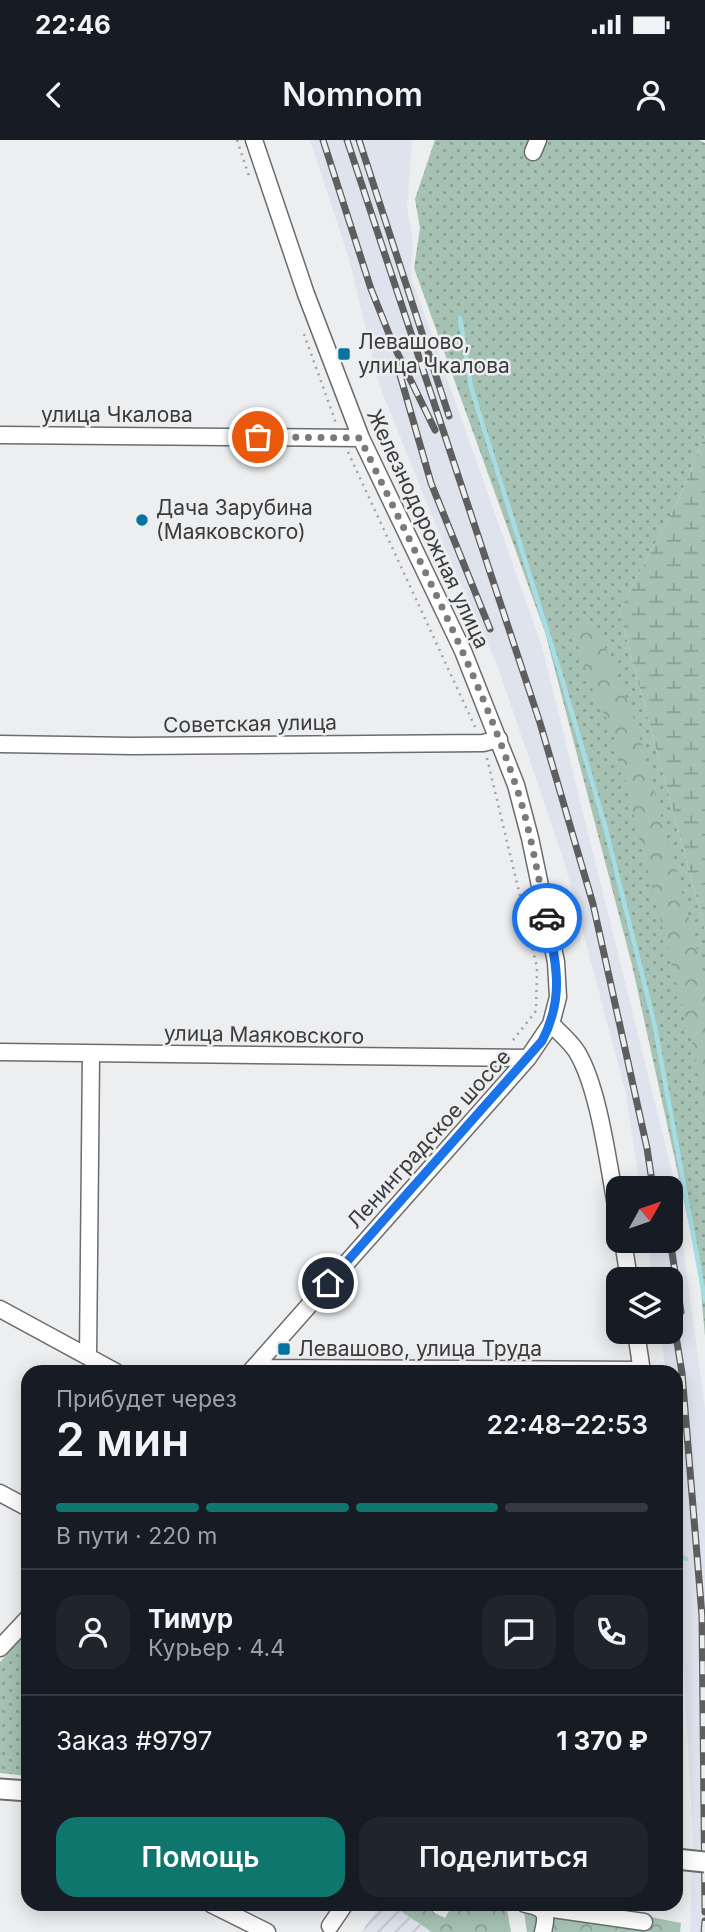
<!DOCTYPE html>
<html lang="ru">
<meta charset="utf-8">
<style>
body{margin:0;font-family:Inter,sans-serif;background:#20242c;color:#f1f3f6;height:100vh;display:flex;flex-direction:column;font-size:26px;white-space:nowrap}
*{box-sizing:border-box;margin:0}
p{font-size:23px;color:#9ea1a6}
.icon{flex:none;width:38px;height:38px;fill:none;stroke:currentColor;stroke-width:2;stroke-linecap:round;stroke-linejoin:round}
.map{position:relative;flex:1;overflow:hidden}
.drawer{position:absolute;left:21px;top:1225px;width:662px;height:546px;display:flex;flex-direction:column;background:#171b24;border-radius:21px;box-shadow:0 4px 18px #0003}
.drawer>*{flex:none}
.needle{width:46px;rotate:50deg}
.tools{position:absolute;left:606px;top:1036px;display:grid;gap:14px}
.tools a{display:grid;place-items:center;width:77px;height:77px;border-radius:14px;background:#171b24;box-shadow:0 4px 18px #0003;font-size:35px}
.pin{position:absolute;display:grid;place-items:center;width:60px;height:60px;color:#fff;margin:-30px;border:4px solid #fff;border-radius:50%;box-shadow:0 2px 7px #0007}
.courier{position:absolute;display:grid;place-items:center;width:70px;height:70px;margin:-35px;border:5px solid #1a73e8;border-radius:50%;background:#fff;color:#222;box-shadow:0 2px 9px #0007}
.headline em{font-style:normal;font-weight:600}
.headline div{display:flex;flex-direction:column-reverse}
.headline{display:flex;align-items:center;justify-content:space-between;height:119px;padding:0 35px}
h1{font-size:46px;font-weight:600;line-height:52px}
.bar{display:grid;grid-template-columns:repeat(4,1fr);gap:10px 7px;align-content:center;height:84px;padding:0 35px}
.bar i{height:9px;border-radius:5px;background:#363941}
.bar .selected{background:#0f766e}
.bar p{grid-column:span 4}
.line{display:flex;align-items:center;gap:18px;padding:0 35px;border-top:2px solid #363941}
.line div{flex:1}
.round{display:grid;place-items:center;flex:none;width:74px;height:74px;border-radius:21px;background:#20242c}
.action{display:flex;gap:14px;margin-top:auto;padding:14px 35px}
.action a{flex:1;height:80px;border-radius:21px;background:#0f766e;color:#fff;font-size:28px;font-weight:600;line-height:80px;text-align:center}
.action a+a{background:#20242c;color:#f1f3f6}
.status{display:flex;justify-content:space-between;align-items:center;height:49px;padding:0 35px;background:#171b24;direction:ltr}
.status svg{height:19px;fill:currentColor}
header{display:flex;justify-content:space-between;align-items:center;height:91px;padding:0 35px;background:#171b24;font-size:32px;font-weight:600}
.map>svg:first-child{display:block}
.built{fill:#dfe3ed}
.industrial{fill:url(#industrial-furrows)}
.grass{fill:url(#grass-dots)}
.forest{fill:url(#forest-crowns)}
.wetland{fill:url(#wetland-marsh)}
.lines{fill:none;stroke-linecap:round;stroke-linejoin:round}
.stream{stroke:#a6dde5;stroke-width:4.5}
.minor-casing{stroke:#6b6c6e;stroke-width:19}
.major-casing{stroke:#6b6c6e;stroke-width:23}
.path{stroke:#a1a2a4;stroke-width:2.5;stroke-dasharray:2 5;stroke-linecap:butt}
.minor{stroke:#fff;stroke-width:16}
.major{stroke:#fff;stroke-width:19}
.rail-casing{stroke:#5e5e5f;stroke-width:7}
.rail{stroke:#eceef0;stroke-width:4.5;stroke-dasharray:13;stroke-linecap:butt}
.major-bridge-casing{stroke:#6b6c6e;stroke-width:23;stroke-linecap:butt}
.major-bridge{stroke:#fff;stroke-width:19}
.done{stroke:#7a7a7c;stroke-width:7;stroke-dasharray:0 12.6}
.route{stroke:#1a73e8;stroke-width:9}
.poi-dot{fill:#06739e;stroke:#eceef0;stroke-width:2.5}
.labels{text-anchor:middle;stroke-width:5;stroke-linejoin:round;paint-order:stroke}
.poi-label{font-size:21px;fill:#3c3c3d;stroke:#eceef0;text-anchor:start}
.street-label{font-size:21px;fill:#3c3c3d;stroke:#eceef0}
</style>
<div class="status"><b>22:46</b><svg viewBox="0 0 49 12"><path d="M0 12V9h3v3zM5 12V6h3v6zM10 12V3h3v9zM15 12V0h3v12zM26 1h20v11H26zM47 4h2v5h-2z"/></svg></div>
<header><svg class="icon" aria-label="back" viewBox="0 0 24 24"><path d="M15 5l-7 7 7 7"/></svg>Nomnom<svg class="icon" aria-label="person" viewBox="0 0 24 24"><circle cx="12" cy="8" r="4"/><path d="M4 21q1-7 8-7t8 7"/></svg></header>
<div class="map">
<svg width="705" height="1792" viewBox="0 0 705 1792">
<defs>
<pattern id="industrial-furrows" width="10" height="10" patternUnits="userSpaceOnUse" patternTransform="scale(1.75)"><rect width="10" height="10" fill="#dfe3ed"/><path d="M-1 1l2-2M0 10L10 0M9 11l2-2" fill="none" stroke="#c0c4cc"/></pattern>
<pattern id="grass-dots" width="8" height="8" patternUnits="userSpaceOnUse" patternTransform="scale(1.75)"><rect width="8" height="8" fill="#a6c2b4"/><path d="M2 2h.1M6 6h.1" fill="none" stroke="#889f94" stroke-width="1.8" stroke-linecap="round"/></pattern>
<pattern id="forest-crowns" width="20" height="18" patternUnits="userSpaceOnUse" patternTransform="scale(1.75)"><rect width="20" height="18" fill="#a6c2b4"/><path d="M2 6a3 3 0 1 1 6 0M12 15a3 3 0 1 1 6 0" fill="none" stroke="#889f94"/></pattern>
<pattern id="wetland-marsh" width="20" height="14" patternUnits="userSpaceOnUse" patternTransform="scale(1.75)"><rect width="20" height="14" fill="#a6c2b4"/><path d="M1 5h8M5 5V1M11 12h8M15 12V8" fill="none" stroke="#889f94"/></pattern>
</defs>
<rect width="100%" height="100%" fill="#eceef0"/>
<path class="built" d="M310 0H412L407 67 413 101 411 136 542 507 674 1040 705 1269V1792H690L693 1698 676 1391V1232H666L660 1192H670V1139H653L647 1101H670V1048H640L626 954 565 724 498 527 443 403 380 247 349 119Z"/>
<path class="industrial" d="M380 1764H390L432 1792H362Z"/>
<path class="grass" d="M435 0H699L705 3V295L678 361 619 471 705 790V1196L699 1129 632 825 545 492 414 128 420 88 415 59Z
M28 1491V1636L0 1633V1522Z"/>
<path class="forest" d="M580 481 596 484 635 580 705 838V986L695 915 637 689 617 601 590 544 575 496Z
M390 1764H435L433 1772 445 1778 453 1764H506L511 1792H432Z
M568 1764H585L681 1783 680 1792H527L524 1772Z"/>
<path class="wetland" d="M705 295V790L619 471 678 361Z"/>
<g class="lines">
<path class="stream" d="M460 178 471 247 559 529 605 686 654 882 705 1160
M676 1414 686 1419"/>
<defs>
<path id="minor" d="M533 12 538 0
M0 295 361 298
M0 604 133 606 483 603 499 599
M551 884C560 893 570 901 577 912 600 950 609 1031 618 1076
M0 912 528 918
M623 1101 629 1139
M0 1169 116 1232
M636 1192 642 1232
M88 1217 91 914
M254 1228 642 1230
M250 1232 528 918 551 884 558 857 556 822 530 698 516 645 463 511 361 298 306 154 254 0
M0 1353 28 1368
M0 1508 28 1478
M211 1764 267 1792
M525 1764C545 1768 548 1772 543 1792
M539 1767 644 1782
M330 1786 345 1764"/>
<path id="major" d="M0 1649 28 1651"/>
</defs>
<use href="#minor" class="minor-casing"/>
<use href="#major" class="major-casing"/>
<path class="path" d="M237 0 249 36
M304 194 336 283
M348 312 476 589
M487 618 537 827 536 871 510 904"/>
<use href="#minor" class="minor"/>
<use href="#major" class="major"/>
<defs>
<path id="rail" d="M323 0 371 149 393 204 435 290
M347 0 540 583 593 764 647 1008 653 1048
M359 0 449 276
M400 235 431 343 490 489
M670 1099 681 1172
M670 1159 682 1233 702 1476 705 1772
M704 1792 705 1781"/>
</defs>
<use href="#rail" class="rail-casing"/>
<use href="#rail" class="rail"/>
<defs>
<path id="major-bridge" d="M676 1719 705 1722"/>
</defs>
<use href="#major-bridge" class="major-bridge-casing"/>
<use href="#major-bridge" class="major-bridge"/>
</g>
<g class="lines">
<path class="done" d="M258 297 360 298C414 411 474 523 515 643 530 686 537 733 547 778"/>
<path class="route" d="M328 1143 542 901C565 857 556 823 547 778"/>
</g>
<g class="poi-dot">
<rect x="337" y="207" width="14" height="14" rx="3.5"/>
<circle cx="142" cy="380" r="7"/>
<rect x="277" y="1202" width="14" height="14" rx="3.5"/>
</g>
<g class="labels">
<g class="poi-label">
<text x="358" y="209">Левашово,<tspan x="358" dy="24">улица Чкалова</tspan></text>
<text x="156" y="375">Дача Зарубина<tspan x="156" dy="24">(Маяковского)</tspan></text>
<text x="298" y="1216">Левашово, улица Труда</text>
</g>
<g class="street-label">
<text x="117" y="282">улица Чкалова</text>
<text transform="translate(428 389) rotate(65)" y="7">Железнодорожная улица</text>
<text transform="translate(250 584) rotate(-1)" y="7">Советская улица</text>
<text transform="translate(264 895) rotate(1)" y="7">улица Маяковского</text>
<text transform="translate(429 999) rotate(-48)" y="7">Ленинградское шоссе</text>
</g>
</g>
</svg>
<div class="tools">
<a><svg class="needle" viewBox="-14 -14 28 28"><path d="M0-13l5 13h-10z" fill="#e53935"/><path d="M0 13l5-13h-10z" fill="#9ea1a6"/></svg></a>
<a><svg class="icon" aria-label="layers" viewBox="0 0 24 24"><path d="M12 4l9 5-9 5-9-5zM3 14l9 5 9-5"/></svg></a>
</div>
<div class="pin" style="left:258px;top:297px;background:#ea580c"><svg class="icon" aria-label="bag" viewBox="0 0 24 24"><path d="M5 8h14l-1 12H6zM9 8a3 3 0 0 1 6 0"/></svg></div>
<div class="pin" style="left:328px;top:1143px;background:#1f2937"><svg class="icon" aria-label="home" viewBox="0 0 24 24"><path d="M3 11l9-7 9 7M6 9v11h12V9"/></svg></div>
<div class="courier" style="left:547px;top:778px"><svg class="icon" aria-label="car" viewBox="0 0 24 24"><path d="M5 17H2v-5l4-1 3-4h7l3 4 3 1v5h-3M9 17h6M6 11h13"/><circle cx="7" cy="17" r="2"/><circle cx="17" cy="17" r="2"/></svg></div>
<section class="drawer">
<div class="headline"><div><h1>2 мин</h1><p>Прибудет через</p></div><em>22:48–22:53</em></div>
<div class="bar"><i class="selected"></i><i class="selected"></i><i class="selected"></i><i></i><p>В пути · 220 m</p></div>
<div class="line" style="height:126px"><a class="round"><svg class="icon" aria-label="person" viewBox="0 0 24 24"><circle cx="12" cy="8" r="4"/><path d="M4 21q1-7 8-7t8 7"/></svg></a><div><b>Тимур</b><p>Курьер · 4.4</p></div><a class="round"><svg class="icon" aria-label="chat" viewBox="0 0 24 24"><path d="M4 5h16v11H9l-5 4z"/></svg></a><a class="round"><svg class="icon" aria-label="phone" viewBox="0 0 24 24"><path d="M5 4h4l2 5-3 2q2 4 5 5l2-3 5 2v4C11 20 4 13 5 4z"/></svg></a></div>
<div class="line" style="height:91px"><div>Заказ #9797</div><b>1 370 ₽</b></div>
<div class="action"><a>Помощь</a><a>Поделиться</a></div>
</section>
</div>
